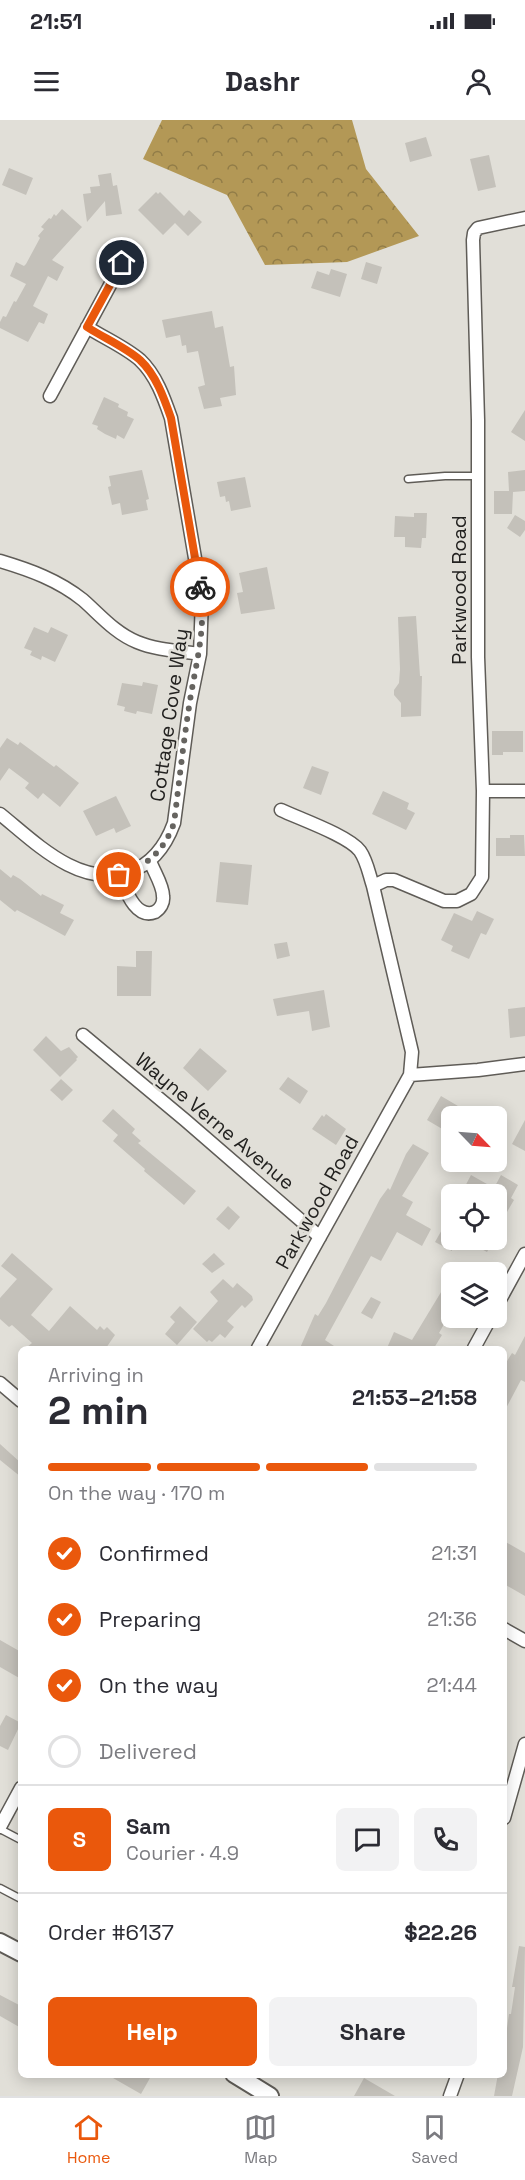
<!DOCTYPE html>
<meta charset="utf-8">
<style>
body{margin:0;font-family:"Space Grotesk",sans-serif;background:#f2f2f3;color:#2b2b33;height:100vh;display:flex;flex-direction:column;font-size:22px;white-space:nowrap}
*{box-sizing:border-box;margin:0}
p{font-size:20px;color:#7c7c81}
.icon{flex:none;width:33px;height:33px;fill:none;stroke:currentColor;stroke-width:2;stroke-linecap:round;stroke-linejoin:round}
.map{position:relative;flex:1;overflow:hidden}
.side{position:absolute;left:18px;top:1226px;width:489px;height:732px;display:flex;flex-direction:column;background:#fff;border-radius:9px;box-shadow:0 3px 15px #0003}
.side>*{flex:none}
.needle{width:39px;rotate:115deg}
.fabs{position:absolute;left:441px;top:986px;display:grid;gap:12px}
.fabs a{display:grid;place-items:center;width:66px;height:66px;border-radius:9px;background:#fff;box-shadow:0 3px 15px #0003;font-size:30px}
.pin{position:absolute;display:grid;place-items:center;width:51px;height:51px;color:#fff;margin:-26px;border:3px solid #fff;border-radius:50%;box-shadow:0 2px 6px #0007}
.courier{position:absolute;display:grid;place-items:center;width:60px;height:60px;margin:-30px;border:4px solid #ea580c;border-radius:50%;background:#fff;color:#222;box-shadow:0 2px 8px #0007}
.overview em{font-style:normal;font-weight:600}
.overview div{display:flex;flex-direction:column-reverse}
.overview{display:flex;align-items:center;justify-content:space-between;height:102px;padding:0 30px}
h1{font-size:39px;font-weight:600;line-height:45px}
.bar{display:grid;grid-template-columns:repeat(4,1fr);gap:9px 6px;align-content:center;height:72px;padding:0 30px}
.bar i{height:8px;border-radius:4px;background:#e1e1e2}
.bar .on{background:#ea580c}
.bar p{grid-column:span 4}
.line{display:flex;align-items:center;gap:15px;padding:0 30px;border-top:2px solid #e1e1e2}
.line div{flex:1}
.round{display:grid;place-items:center;flex:none;width:63px;height:63px;border-radius:9px;background:#f2f2f3}
ol{padding:0 30px;list-style:none}
li{display:flex;align-items:center;gap:18px;height:66px}
li p{margin-inline-start:auto}
li .icon{padding:6px;border-radius:50%;background:#ea580c;color:#fff;stroke-width:4}
li:last-child{color:#7c7c81}
li i{width:33px;height:33px;border:3px solid #e1e1e2;border-radius:50%}
.action{display:flex;gap:12px;margin-top:auto;padding:12px 30px}
.action a{flex:1;height:69px;border-radius:9px;background:#ea580c;color:#fff;font-size:24px;font-weight:600;line-height:69px;text-align:center}
.action a+a{background:#f2f2f3;color:#2b2b33}
.status{display:flex;justify-content:space-between;align-items:center;height:42px;padding:0 30px;background:#fff;direction:ltr}
.status svg{height:16px;fill:currentColor}
header{display:flex;justify-content:space-between;align-items:center;height:78px;padding:0 30px;background:#fff;font-size:27px;font-weight:600}
.dock{display:flex;justify-content:space-around;align-items:center;height:84px;border-top:2px solid #e1e1e2;background:#fff;font-size:16px;color:#7c7c81}
.dock a{display:grid;justify-items:center;gap:3px}
.dock .on{color:#ea580c}
.map>svg:first-child{display:block}
.forest{fill:url(#forest-crowns)}
.building{fill:#c4c1ba}
.lines{fill:none;stroke-linecap:round;stroke-linejoin:round}
.service-casing{stroke:#5f5c57;stroke-width:9}
.minor-casing{stroke:#5f5c57;stroke-width:15}
.secondary-casing{stroke:#5f5c57;stroke-width:20}
.service{stroke:#fff;stroke-width:6}
.minor{stroke:#fff;stroke-width:12}
.secondary{stroke:#fff;stroke-width:16}
.done{stroke:#666460;stroke-width:6;stroke-dasharray:0 10.8}
.route{stroke:#ea580c;stroke-width:8}
.labels{text-anchor:middle;stroke-width:5;stroke-linejoin:round;paint-order:stroke}
.street-label{font-size:20px;fill:#232220;stroke:#e1dfd8}
</style>
<div class="status"><b>21:51</b><svg viewBox="0 0 49 12"><path d="M0 12V9h3v3zM5 12V6h3v6zM10 12V3h3v9zM15 12V0h3v12zM26 1h20v11H26zM47 4h2v5h-2z"/></svg></div>
<header><svg class="icon" aria-label="menu" viewBox="0 0 24 24"><path d="M4 6h16M4 12h16M4 18h16"/></svg>Dashr<svg class="icon" aria-label="person" viewBox="0 0 24 24"><circle cx="12" cy="8" r="4"/><path d="M4 21q1-7 8-7t8 7"/></svg></header>
<div class="map">
<svg width="525" height="1976" viewBox="0 0 525 1976">
<defs>
<pattern id="forest-crowns" width="20" height="18" patternUnits="userSpaceOnUse" patternTransform="scale(1.5)"><rect width="20" height="18" fill="#b39856"/><path d="M2 6a3 3 0 1 1 6 0M12 15a3 3 0 1 1 6 0" fill="none" stroke="#917c47"/></pattern>
</defs>
<rect width="100%" height="100%" fill="#e1dfd8"/>
<path class="forest" d="M162 0H352L366 49 419 116 347 142 265 145 227 75 143 39Z"/>
<path class="building" d="M426 17 432 36 410 42 405 23Z
M489 35 496 67 478 71 470 39Z
M9 48 33 58 26 75 2 65Z
M111 53 113 66 117 65 122 94 106 96 105 81 87 102 83 74 91 73 90 67 100 66 98 55Z
M156 72 158 74 160 72 184 96 189 90 202 102 188 116 175 103 163 115 138 90Z
M62 89 82 107 52 140 64 147 57 161 48 156 33 186 48 194 44 204 39 202 28 222 0 208V202L3 196 6 197 14 181 16 182 26 164 10 156 16 142 24 146 26 144 40 118 38 116 44 109 41 107 49 98 51 99 54 94 56 96Z
M366 142 382 147 377 164 361 159Z
M331 149 347 154 340 177 311 168 317 151 329 155Z
M212 191 215 208 223 206 230 247 234 246 236 275 220 278 222 286 204 289 198 267 205 265 198 231 187 233 186 225 182 226 180 215 166 218 162 200Z
M104 277 119 284 118 287 128 292 127 296 134 299 124 319 117 315 116 319 105 314 97 309 98 306 92 304Z
M525 290V321L511 312Z
M142 350 149 379 146 380 148 390 122 395 120 383 112 385 108 367 111 366 109 356Z
M525 350V371L513 372 512 394H494V371H509L508 352Z
M245 357 251 387 231 391 229 381 226 382 225 376 220 377 217 362Z
M414 393H427L426 418H422L421 428 405 427V417H394L395 396 414 397Z
M515 395 525 401V410L520 417 507 408Z
M267 447 275 489 241 494 237 473 243 472 239 453Z
M416 496 420 556H422L421 596 401 597V583L394 575V570L399 563 400 549 398 497Z
M34 507 48 513 51 507 68 515 55 542 42 536 41 540 30 535 32 531 24 528Z
M143 562 158 565 152 594 137 591 136 594 124 591 125 587 117 585 122 563 142 566Z
M492 611H523V632H503V635H492Z
M7 618 18 625 20 622 54 647 56 645 79 663 60 687 43 673 38 679 25 668 29 663 9 648 0 661V628Z
M312 646 329 652 321 675 303 668Z
M383 671 409 683 407 689 415 693 406 710 372 694Z
M116 676 131 706 116 713 114 708 96 716 83 691Z
M510 715H524L525 736H496V718H510Z
M220 742 252 745 248 785 216 782Z
M0 749 11 758 13 755 20 759 41 776 42 774 64 785 60 793 74 800 65 816 17 790 15 792 0 780Z
M477 791 494 799 486 815 481 813 469 839 451 831 453 826 441 820 454 793 472 801Z
M287 822 290 836 277 839 274 824Z
M136 831H152L151 876H117V846L136 847Z
M324 870 330 907 312 911 309 891 277 896 273 879Z
M525 887V916L510 918 508 889Z
M46 916 61 931 69 927 78 937 76 939 77 940 60 957 33 930Z
M200 928 227 951 208 971 183 948Z
M288 957 308 971 300 984 279 969Z
M61 959 73 970 62 981 50 970Z
M441 976 458 986 444 1010 427 1000Z
M113 989 135 1009 132 1013 141 1021 138 1023 196 1071 184 1085 144 1051 145 1049 113 1021 118 1015 102 1001Z
M326 994 346 1009 336 1025 312 1009 322 995 324 997Z
M525 1000V1031L512 1024Z
M413 1024 429 1033 402 1076 413 1082 406 1095 431 1109 422 1126 397 1112 381 1141 371 1136 325 1220 337 1228H300L315 1194 318 1196 326 1183 380 1079 388 1068 390 1070 406 1034Z
M471 1055 494 1068 501 1055 518 1065 511 1078 514 1080 507 1092 505 1091 496 1106V1074H461Z
M228 1086 240 1097 229 1110 216 1099Z
M452 1092V1131L435 1122Z
M463 1119H494L487 1132Z
M12 1133 53 1169 31 1195 49 1211 70 1186 97 1210 100 1206 104 1210 107 1207 115 1215 106 1228H26L32 1223 12 1205 9 1207 0 1199V1178L17 1159 1 1146Z
M214 1133 225 1144 212 1153 202 1144Z
M452 1154V1190L439 1213 442 1215 434 1228H387L394 1212 412 1220Z
M223 1159 233 1168 237 1163 252 1176 253 1180 245 1188 242 1185 227 1201 234 1207 225 1218 220 1214 212 1222 209 1220 207 1222 193 1209 218 1181 210 1172Z
M371 1177 381 1182 372 1199 361 1193Z
M180 1186 197 1202 177 1225 165 1214 175 1202 170 1197Z
M525 1216V1262L521 1260 504 1292V1246L512 1233 515 1235Z
M0 1324 21 1343V1357L0 1340Z
M504 1421 525 1433V1476L504 1464Z
M0 1520 21 1532V1559L0 1547Z
M6 1595 21 1603 8 1630 0 1626V1606Z
M519 1826 525 1827 523 1927 512 1976H494L498 1954H504V1908H507L509 1894H511L515 1867H512Z
M0 1875 21 1886V1908L0 1896Z
M106 1954H144L150 1958 141 1974Z
M364 1958 395 1976H354Z"/>
<g class="lines">
<defs>
<path id="service" d="M408 359 445 356H478
M0 1709 21 1720
M0 1768 21 1779"/>
<path id="minor" d="M50 276 122 143
M0 441C30 450 58 460 83 480 100 495 115 513 137 522 156 530 179 531 200 534
M483 671H525
M0 694C36 723 79 768 129 752 153 744 166 725 174 703L190 583 200 534 202 479 171 298C164 278 156 255 140 240 125 227 104 218 87 207
M119 755C125 768 135 800 155 792 160 789 164 783 163 776 163 765 154 752 150 741
M373 766 386 760H394L444 781H457L471 774 482 757 483 671 478 537V300L473 120 474 113 478 108 525 98
M83 915 185 1000 320 1117
M410 955 478 950 525 944
M496 1187 525 1134
M258 1228 410 955 412 932 373 766C369 754 367 741 360 731 349 716 300 699 281 690
M474 1228 491 1197
M0 1263 21 1281
M504 1509 525 1521
M504 1698 525 1624
M0 1707 21 1668
M450 1976 458 1954"/>
<path id="secondary" d="M0 1822 21 1833
M234 1954 270 1976"/>
</defs>
<use href="#service" class="service-casing"/>
<use href="#minor" class="minor-casing"/>
<use href="#secondary" class="secondary-casing"/>
<use href="#service" class="service"/>
<use href="#minor" class="minor"/>
<use href="#secondary" class="secondary"/>
</g>
<g class="lines">
<path class="done" d="M119 755C147 746 164 731 174 703 179 664 183 625 189 587 195 545 207 510 200 467"/>
<path class="route" d="M122 143 87 207C104 218 125 227 140 240 156 255 164 278 171 298L200 467"/>
</g>
<g class="labels">
<g class="street-label">
<text transform="translate(459 470) rotate(-90)" y="7">Parkwood Road</text>
<text transform="translate(169 595) rotate(-82)" y="7">Cottage Cove Way</text>
<text transform="translate(215 1001) rotate(40)" y="7">Wayne Verne Avenue</text>
<text transform="translate(317 1082) rotate(-61)" y="7">Parkwood Road</text>
</g>
</g>
</svg>
<div class="fabs">
<a><svg class="needle" viewBox="-14 -14 28 28"><path d="M0-13l5 13h-10z" fill="#e53935"/><path d="M0 13l5-13h-10z" fill="#7c7c81"/></svg></a>
<a><svg class="icon" aria-label="locate" viewBox="0 0 24 24"><circle cx="12" cy="12" r="6"/><path d="M12 2v4M12 18v4M2 12h4M18 12h4"/></svg></a>
<a><svg class="icon" aria-label="layers" viewBox="0 0 24 24"><path d="M12 4l9 5-9 5-9-5zM3 14l9 5 9-5"/></svg></a>
</div>
<div class="pin" style="left:119px;top:755px;background:#ea580c"><svg class="icon" aria-label="bag" viewBox="0 0 24 24"><path d="M5 8h14l-1 12H6zM9 8a3 3 0 0 1 6 0"/></svg></div>
<div class="pin" style="left:122px;top:143px;background:#1f2937"><svg class="icon" aria-label="home" viewBox="0 0 24 24"><path d="M3 11l9-7 9 7M6 9v11h12V9"/></svg></div>
<div class="courier" style="left:200px;top:467px"><svg class="icon" aria-label="bike" viewBox="0 0 24 24"><circle cx="6" cy="16" r="4"/><circle cx="18" cy="16" r="4"/><path d="M6 16l4-8h5l3 8M10 8l3 8H6M13 5h3"/></svg></div>
<section class="side">
<div class="overview"><div><h1>2 min</h1><p>Arriving in</p></div><em>21:53–21:58</em></div>
<div class="bar"><i class="on"></i><i class="on"></i><i class="on"></i><i></i><p>On the way · 170 m</p></div>
<ol>
<li><svg class="icon" aria-label="check" viewBox="0 0 24 24"><path d="M5 12l5 5 9-10"/></svg>Confirmed<p>21:31</p></li>
<li><svg class="icon" aria-label="check" viewBox="0 0 24 24"><path d="M5 12l5 5 9-10"/></svg>Preparing<p>21:36</p></li>
<li><svg class="icon" aria-label="check" viewBox="0 0 24 24"><path d="M5 12l5 5 9-10"/></svg>On the way<p>21:44</p></li>
<li><i></i>Delivered</li>
</ol>
<div class="line" style="height:108px"><b class="round" style="background:#ea580c;color:#fff">S</b><div><b>Sam</b><p>Courier · 4.9</p></div><a class="round"><svg class="icon" aria-label="chat" viewBox="0 0 24 24"><path d="M4 5h16v11H9l-5 4z"/></svg></a><a class="round"><svg class="icon" aria-label="phone" viewBox="0 0 24 24"><path d="M5 4h4l2 5-3 2q2 4 5 5l2-3 5 2v4C11 20 4 13 5 4z"/></svg></a></div>
<div class="line" style="height:78px"><div>Order #6137</div><b>$22.26</b></div>
<div class="action"><a>Help</a><a>Share</a></div>
</section>
</div>
<nav class="dock">
<a class="on"><svg class="icon" aria-label="home" viewBox="0 0 24 24"><path d="M3 11l9-7 9 7M6 9v11h12V9"/></svg>Home</a>
<a><svg class="icon" aria-label="map" viewBox="0 0 24 24"><path d="M3 6l6-2 6 2 6-2v14l-6 2-6-2-6 2zM9 4v14M15 6v14"/></svg>Map</a>
<a><svg class="icon" aria-label="saved" viewBox="0 0 24 24"><path d="M7 4h10v16l-5-4-5 4z"/></svg>Saved</a>
</nav>
